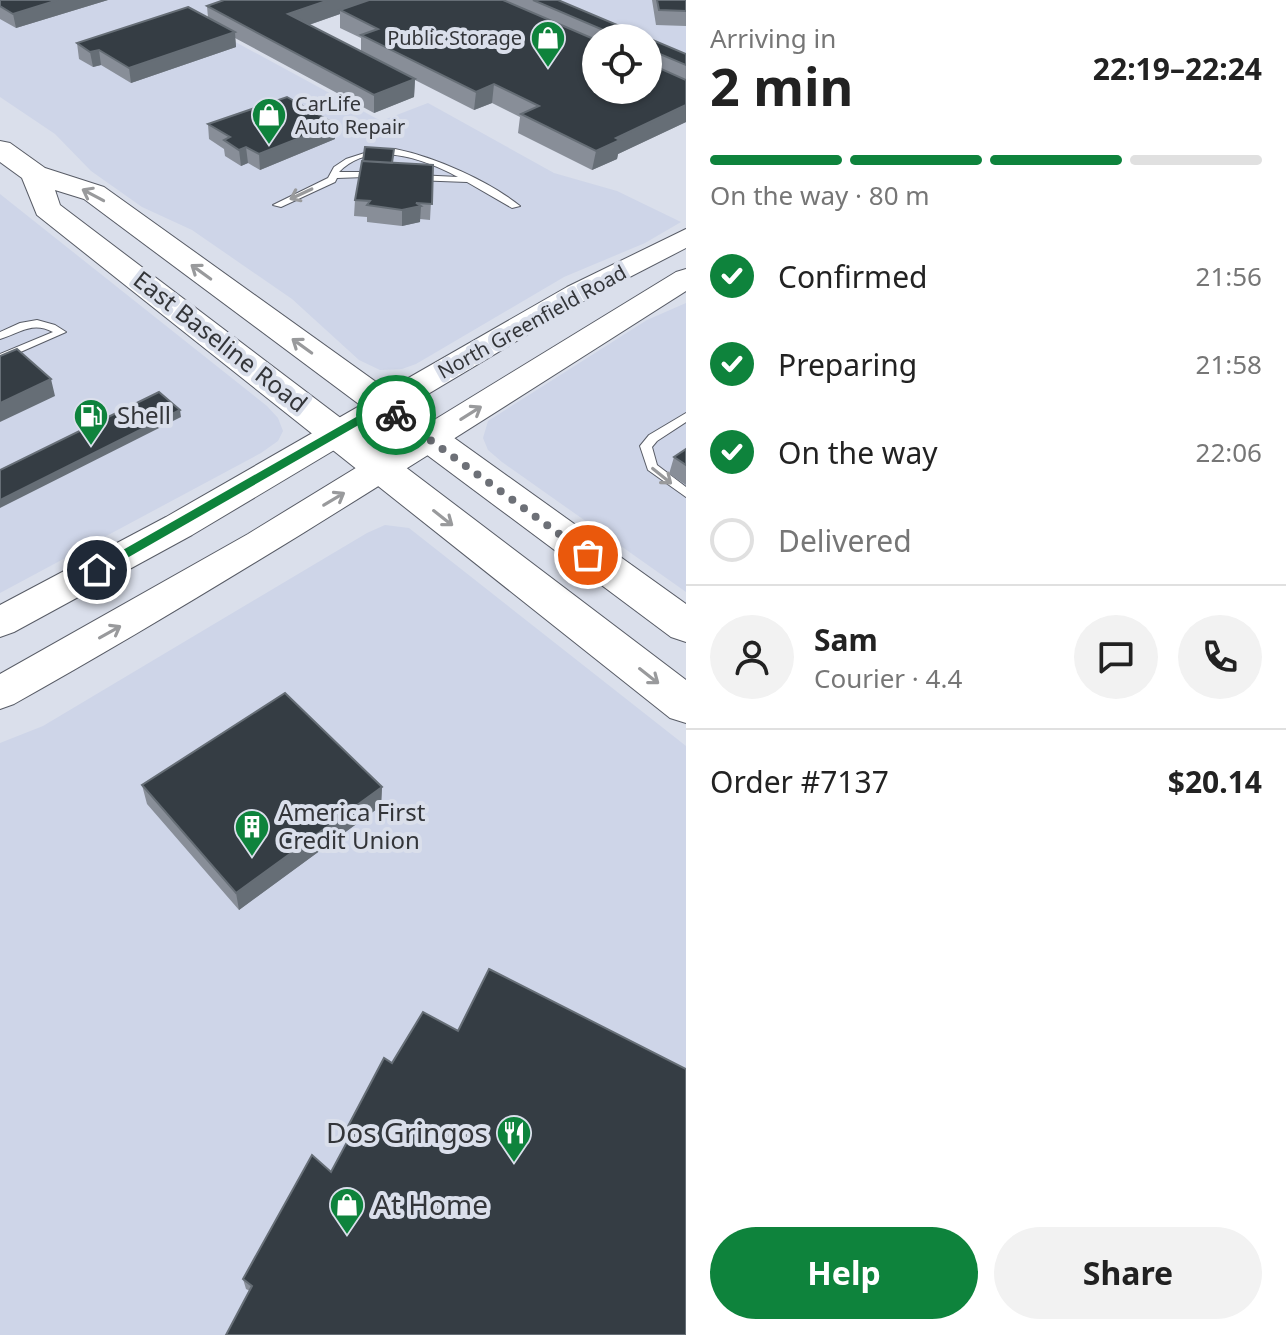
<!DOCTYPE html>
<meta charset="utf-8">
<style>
body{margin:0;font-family:"Noto Sans",sans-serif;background:#f2f2f2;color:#222;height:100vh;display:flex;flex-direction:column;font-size:30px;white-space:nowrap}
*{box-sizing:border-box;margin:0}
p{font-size:26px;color:#767676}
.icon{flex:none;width:44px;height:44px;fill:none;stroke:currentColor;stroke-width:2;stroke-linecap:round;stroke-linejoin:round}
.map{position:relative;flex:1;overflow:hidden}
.drawer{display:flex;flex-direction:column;background:#fff;width:600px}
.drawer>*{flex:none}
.controls{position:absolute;left:582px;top:24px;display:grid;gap:16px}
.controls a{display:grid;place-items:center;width:80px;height:80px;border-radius:50%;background:#fff;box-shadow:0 2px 6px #0004;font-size:40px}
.pin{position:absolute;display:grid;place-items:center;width:68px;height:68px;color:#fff;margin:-34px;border:4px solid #fff;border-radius:50%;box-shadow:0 2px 8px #0007}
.courier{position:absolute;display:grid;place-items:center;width:80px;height:80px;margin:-40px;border:6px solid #0e833c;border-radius:50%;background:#fff;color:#222;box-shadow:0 2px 10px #0007}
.headline em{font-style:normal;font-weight:700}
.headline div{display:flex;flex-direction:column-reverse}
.headline{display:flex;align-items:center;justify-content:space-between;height:136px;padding:0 24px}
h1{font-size:52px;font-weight:700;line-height:60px}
.bar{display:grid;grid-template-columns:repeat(4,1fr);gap:12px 8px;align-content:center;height:96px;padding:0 24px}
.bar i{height:10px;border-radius:6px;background:#e0e0e0}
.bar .selected{background:#0e833c}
.bar p{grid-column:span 4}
.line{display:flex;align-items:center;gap:20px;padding:0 24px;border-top:2px solid #e0e0e0}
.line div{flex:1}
.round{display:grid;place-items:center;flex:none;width:84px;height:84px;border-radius:42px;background:#f2f2f2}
ol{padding:0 24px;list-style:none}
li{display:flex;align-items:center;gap:24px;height:88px}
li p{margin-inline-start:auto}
li .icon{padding:8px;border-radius:50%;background:#0e833c;color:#fff;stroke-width:4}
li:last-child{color:#767676}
li i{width:44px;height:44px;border:4px solid #e0e0e0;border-radius:50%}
.button{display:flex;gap:16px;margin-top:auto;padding:16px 24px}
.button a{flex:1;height:92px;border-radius:48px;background:#0e833c;color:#fff;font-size:32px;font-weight:700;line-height:92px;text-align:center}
.button a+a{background:#f2f2f2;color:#222}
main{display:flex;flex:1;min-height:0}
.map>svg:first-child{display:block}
.built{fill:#ced5e8}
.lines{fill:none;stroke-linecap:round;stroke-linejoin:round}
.lane-casing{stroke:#585c66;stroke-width:2}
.secondary-casing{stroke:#585c66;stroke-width:2}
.primary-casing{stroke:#585c66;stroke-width:2}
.lane{fill:#fff;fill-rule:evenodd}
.secondary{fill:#fff;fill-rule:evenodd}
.primary{fill:#fff;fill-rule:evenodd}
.wall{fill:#888e98;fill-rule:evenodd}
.shaded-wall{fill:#666e76}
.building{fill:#353d44;stroke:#666e76;stroke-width:2}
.oneway{stroke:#999a9c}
.route{fill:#0e833c}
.done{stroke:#6d7077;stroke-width:8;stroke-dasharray:0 14.4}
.labels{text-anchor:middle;stroke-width:8;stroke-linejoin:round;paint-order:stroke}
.far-poi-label{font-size:20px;fill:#333539;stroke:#dadfeb;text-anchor:end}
.far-street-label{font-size:20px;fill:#333539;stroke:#dadfeb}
.street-label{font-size:24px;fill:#333539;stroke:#dadfeb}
.poi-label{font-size:24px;fill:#333539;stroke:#dadfeb;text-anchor:start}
.near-poi-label{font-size:28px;fill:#333539;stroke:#dadfeb;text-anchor:end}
</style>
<main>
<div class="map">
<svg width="686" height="1335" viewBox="0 0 686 1335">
<rect width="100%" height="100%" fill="#dadfeb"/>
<path class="built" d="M0 0H330L247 1 193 19 381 121 428 103 554 173 617 191 681 222 645 243 564 277 416 364 402 369 380 370 359 360 292 299 192 230 142 207 91 171 55 134 0 97Z
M520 0H686V73L648 38Z
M0 194 267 406 278 418 283 431 278 441 261 453 0 593Z
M686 303V592L502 462 488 450 483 438 488 421 647 320Z
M385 525 409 528 686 746V1335H0V743L43 726 367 533Z"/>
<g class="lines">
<defs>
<path id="lane" d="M395 149C435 157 489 181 520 206L512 208 467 182 414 180V176L417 175 458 177C424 159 371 139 339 172H362L367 175 365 177 337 178 335 182 281 207 273 205 328 178 334 167 346 159 374 150Z
M37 320 55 325 66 332 0 361V354L53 332C32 321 20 333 0 339V332L20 323Z
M686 413V422L657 441 652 447 657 465 686 487V497L648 470 640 446 649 435Z"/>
<path id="secondary" d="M686 229V248L587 299 192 535 14 632 0 637V605L166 517 567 287Z
M686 269V291C464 432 244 575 14 704L0 709V674L248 534 676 272Z"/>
<path id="primary" d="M0 141 10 143 45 168 104 187 686 604V642L671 637 84 199 55 190 60 205 686 680V723L670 718 37 215 22 178 0 162Z"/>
</defs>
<use href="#lane" class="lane-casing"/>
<use href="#secondary" class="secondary-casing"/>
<use href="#primary" class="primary-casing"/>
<use href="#lane" class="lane"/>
<use href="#secondary" class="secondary"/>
<use href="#primary" class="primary"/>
</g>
<path class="wall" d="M0 0H108L16 28 0 19Z
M224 0H558L686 54V122L618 154 617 159 592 170 518 133 520 117 492 103 474 110 415 80 414 97 374 113 235 38 236 47 131 83 101 65 93 67 79 59 77 43 208 18 207 6ZM340 14V28L361 38V51L309 25ZM596 38H648V90H596Z
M652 0H686V26L656 25Z
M208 124 335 139 260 170 248 163 241 166 225 156 224 149 209 139Z
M363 161 433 165 430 220 420 219V222L402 226 367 222V217L354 216 355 200Z
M686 449V485L669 474 674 457Z
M142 785 382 787 381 806 239 910 147 804Z
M458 1031 686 1069 250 1291 246 1289 243 1279 331 1172 347 1141V1128L392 1063Z"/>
<path class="shaded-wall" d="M58 0H108L16 28 13 14Z
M329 0H379L340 10V14L288 32V14Z
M235 32 236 47 131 83 129 68Z
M99 50 101 65 93 67 90 52Z
M415 79 414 97 374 113V95Z
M494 84 492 103 474 110 476 92Z
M686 105V122L618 154 617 159 592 170 596 151 616 138Z
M335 124V139L260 170 259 154Z
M246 147 248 163 241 166 239 150Z
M421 206 420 222 402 226V210Z
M51 379 55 396 0 422V403Z
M180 410 181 417 0 508V500Z
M382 787 381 806 239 910 236 893Z"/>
<path class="building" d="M0 0H58L13 14 0 6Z
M224 0H329L288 14 415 79 374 95 207 6Z
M369 0H503L596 40V90H648V63L686 80V105L616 138 620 140 596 151 521 114 539 106 494 84 476 92 361 35 378 29 340 10Z
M533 0H558L686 54V65L648 49V38H622Z
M657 0H686V11L659 10Z
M188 7 235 32 129 68 99 50 90 52 77 43Z
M287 97 335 124 259 154 246 147 239 150 224 140 230 137 208 124Z
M365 147 394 149 392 163 363 161Z
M362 161 433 165 432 204 416 203 421 206 402 210 367 205 370 201 355 200Z
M17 349 51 379 0 403V356Z
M159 392 180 410 0 500V470Z
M686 449V465L674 457Z
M285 693 382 787 236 893 142 785Z
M489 969 686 1069V1335H226L252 1286 243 1279 312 1155 331 1172 353 1131 347 1128 384 1058 392 1063 423 1012 458 1031Z"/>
<defs><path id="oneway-shaft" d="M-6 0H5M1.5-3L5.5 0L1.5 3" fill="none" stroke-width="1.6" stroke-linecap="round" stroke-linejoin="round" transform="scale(2)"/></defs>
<g class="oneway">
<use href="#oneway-shaft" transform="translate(301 194) rotate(155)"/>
<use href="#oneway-shaft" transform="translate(93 195) rotate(-152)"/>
<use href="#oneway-shaft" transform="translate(201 272) rotate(-144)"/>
<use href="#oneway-shaft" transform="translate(302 346) rotate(-144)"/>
<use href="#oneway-shaft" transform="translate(471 413) rotate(-32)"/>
<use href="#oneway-shaft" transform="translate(662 476) rotate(39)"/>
<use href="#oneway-shaft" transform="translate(334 499) rotate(-31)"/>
<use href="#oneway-shaft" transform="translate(443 518) rotate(38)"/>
<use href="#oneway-shaft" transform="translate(110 632) rotate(-29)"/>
<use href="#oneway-shaft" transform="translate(649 676) rotate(38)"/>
</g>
<path class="route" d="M379 404H387L401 415 396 419 383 411 101 573H93V567Z"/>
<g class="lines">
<path class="done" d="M396 415 588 555"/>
</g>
<defs>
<symbol id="shop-pin" viewBox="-11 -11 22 30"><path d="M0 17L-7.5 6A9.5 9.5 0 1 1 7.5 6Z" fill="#0e833c" stroke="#dadfeb"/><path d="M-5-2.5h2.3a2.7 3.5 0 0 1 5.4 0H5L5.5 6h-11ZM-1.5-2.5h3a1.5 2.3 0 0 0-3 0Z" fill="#fff"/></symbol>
<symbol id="fuel-pin" viewBox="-11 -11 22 30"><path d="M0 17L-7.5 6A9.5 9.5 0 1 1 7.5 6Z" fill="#0e833c" stroke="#dadfeb"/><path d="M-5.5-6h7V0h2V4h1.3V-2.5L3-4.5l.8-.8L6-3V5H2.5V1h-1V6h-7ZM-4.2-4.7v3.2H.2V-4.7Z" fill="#fff"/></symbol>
<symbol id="building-pin" viewBox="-11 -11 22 30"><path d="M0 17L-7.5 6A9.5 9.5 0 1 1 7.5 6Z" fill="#0e833c" stroke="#dadfeb"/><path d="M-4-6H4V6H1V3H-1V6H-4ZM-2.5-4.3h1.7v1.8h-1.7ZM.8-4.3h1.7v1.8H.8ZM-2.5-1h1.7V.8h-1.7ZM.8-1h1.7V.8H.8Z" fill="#fff"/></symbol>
<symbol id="restaurant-pin" viewBox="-11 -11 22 30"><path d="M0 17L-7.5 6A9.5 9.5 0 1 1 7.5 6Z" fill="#0e833c" stroke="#dadfeb"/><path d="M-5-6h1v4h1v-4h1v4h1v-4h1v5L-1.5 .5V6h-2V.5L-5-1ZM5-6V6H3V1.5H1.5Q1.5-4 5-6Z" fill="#fff"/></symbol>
</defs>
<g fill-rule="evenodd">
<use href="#shop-pin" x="528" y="18" width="40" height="54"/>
<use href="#shop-pin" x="249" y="95" width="40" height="54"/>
<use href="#fuel-pin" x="71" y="396" width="40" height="54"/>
<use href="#building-pin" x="232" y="807" width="40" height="54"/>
<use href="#restaurant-pin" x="494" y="1113" width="40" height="54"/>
<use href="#shop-pin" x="327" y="1185" width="40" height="54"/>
</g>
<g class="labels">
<g class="far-poi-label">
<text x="522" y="45">Public Storage</text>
<text x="295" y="111" text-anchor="start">CarLife<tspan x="295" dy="23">Auto Repair</tspan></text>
</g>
<g class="far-street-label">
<text transform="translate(532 322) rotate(-29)" y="7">North Greenfield Road</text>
</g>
<g class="street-label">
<text transform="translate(220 342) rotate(38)" y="8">East Baseline Road</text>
</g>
<g class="poi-label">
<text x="117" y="424">Shell</text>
<text x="278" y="821">America First<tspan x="278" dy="28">Credit Union</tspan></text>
</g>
<g class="near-poi-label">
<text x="488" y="1143">Dos Gringos</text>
<text x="373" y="1215" text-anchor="start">At Home</text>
</g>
</g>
</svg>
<div class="controls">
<a><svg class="icon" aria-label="locate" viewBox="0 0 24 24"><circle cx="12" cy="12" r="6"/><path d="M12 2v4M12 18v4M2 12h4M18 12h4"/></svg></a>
</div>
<div class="pin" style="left:588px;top:555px;background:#ea580c"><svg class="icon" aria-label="bag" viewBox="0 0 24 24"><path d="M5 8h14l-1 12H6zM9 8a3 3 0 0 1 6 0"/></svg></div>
<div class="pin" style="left:97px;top:570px;background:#1f2937"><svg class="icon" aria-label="home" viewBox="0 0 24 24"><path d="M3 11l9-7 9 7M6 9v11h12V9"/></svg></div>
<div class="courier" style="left:396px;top:415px"><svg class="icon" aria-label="bike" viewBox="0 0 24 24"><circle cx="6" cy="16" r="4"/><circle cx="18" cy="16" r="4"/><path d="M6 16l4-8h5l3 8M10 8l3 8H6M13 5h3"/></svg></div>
</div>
<section class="drawer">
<div class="headline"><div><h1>2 min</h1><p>Arriving in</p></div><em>22:19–22:24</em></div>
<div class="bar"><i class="selected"></i><i class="selected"></i><i class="selected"></i><i></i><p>On the way · 80 m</p></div>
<ol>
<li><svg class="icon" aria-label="check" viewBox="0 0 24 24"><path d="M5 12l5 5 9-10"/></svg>Confirmed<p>21:56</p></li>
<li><svg class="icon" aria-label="check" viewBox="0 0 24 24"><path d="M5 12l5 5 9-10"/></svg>Preparing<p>21:58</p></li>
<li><svg class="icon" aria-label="check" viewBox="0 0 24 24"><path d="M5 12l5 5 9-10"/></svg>On the way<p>22:06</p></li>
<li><i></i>Delivered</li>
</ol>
<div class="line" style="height:144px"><a class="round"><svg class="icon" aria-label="person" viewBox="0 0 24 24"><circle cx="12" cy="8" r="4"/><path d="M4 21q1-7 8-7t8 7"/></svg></a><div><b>Sam</b><p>Courier · 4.4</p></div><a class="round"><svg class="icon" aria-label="chat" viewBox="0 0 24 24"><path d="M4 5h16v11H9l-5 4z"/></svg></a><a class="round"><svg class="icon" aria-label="phone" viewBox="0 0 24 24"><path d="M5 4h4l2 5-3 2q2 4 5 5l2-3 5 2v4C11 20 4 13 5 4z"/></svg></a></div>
<div class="line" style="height:104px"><div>Order #7137</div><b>$20.14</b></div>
<div class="button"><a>Help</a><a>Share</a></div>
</section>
</main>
